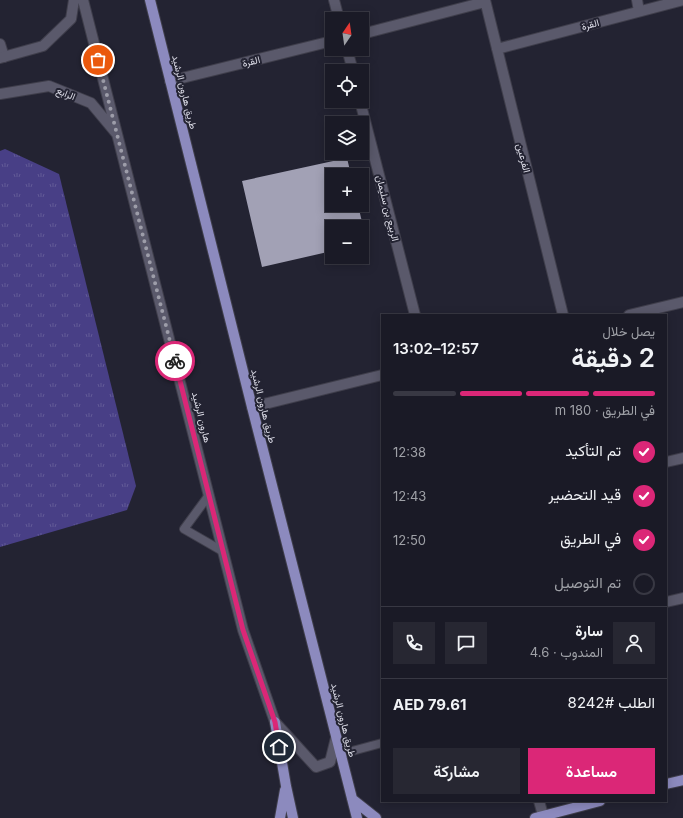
<!DOCTYPE html>
<html lang="ar">
<meta charset="utf-8">
<style>
body{margin:0;font-family:Inter,Vazirmatn,sans-serif;background:#272732;color:#f1f3f6;direction:rtl;height:100vh;display:flex;flex-direction:column;font-size:15px;white-space:nowrap}
*{box-sizing:border-box;margin:0}
p{font-size:13px;color:#9fa1a7}
.icon{flex:none;width:22px;height:22px;fill:none;stroke:currentColor;stroke-width:2;stroke-linecap:round;stroke-linejoin:round}
.map{position:relative;flex:1;overflow:hidden;direction:ltr}
.drawer{position:absolute;left:381px;top:314px;width:286px;height:488px;display:flex;flex-direction:column;background:#1a1a26;border-radius:0px;box-shadow:0 2px 10px #0003,0 0 0 1px #383843;direction:rtl}
.drawer>*{flex:none}
.needle{width:26px;rotate:13deg}
.tools{position:absolute;left:325px;top:12px;display:grid;gap:8px}
.tools a{display:grid;place-items:center;width:44px;height:44px;border-radius:0px;background:#1a1a26;box-shadow:0 2px 10px #0003,0 0 0 1px #383843;font-size:20px}
.pin{position:absolute;display:grid;place-items:center;width:34px;height:34px;color:#fff;margin:-17px;border:2px solid #fff;border-radius:50%;box-shadow:0 1px 4px #0007}
.courier{position:absolute;display:grid;place-items:center;width:40px;height:40px;margin:-20px;border:3px solid #db2777;border-radius:50%;background:#fff;color:#222;box-shadow:0 1px 5px #0007}
.head em{font-style:normal;font-weight:600}
.head div{display:flex;flex-direction:column-reverse}
.head{display:flex;align-items:center;justify-content:space-between;height:68px;padding:0 12px}
h1{font-size:26px;font-weight:600;line-height:30px}
.bar{display:grid;grid-template-columns:repeat(4,1fr);gap:6px 4px;align-content:center;height:48px;padding:0 12px}
.bar i{height:5px;border-radius:3px;background:#383843}
.bar .active{background:#db2777}
.bar p{grid-column:span 4}
.line{display:flex;align-items:center;gap:10px;padding:0 12px;border-top:1px solid #383843}
.line div{flex:1}
.round{display:grid;place-items:center;flex:none;width:42px;height:42px;border-radius:0px;background:#272732}
ol{padding:0 12px;list-style:none}
li{display:flex;align-items:center;gap:12px;height:44px}
li p{margin-inline-start:auto}
li .icon{padding:4px;border-radius:50%;background:#db2777;color:#fff;stroke-width:4}
li:last-child{color:#9fa1a7}
li i{width:22px;height:22px;border:2px solid #383843;border-radius:50%}
.button{display:flex;gap:8px;margin-top:auto;padding:8px 12px}
.button a{flex:1;height:46px;border-radius:0px;background:#db2777;color:#fff;font-size:16px;font-weight:600;line-height:46px;text-align:center}
.button a+a{background:#272732;color:#f1f3f6}
.map>svg:first-child{display:block}
.park{fill:url(#park-tufts)}
.building{fill:#a2a1b5}
.lines{fill:none;stroke-linecap:round;stroke-linejoin:round}
.service-casing{stroke:#3f3e4b;stroke-width:10}
.minor-casing{stroke:#3f3e4b;stroke-width:12}
.tertiary-casing{stroke:#3f3e4b;stroke-width:12}
.primary-casing{stroke:#3f3e4b;stroke-width:12}
.service{stroke:#5a596b;stroke-width:8}
.minor{stroke:#5a596b;stroke-width:10}
.tertiary{stroke:#5a596b;stroke-width:10}
.primary{stroke:#8c8abe;stroke-width:10}
.done{stroke:#9d9da9;stroke-width:4;stroke-dasharray:0 7.2}
.route{stroke:#db2777;stroke-width:5}
.labels{text-anchor:middle;stroke-width:4;stroke-linejoin:round;paint-order:stroke}
.street-label{font-size:10px;fill:#dedee9;stroke:#232332}
</style>
<div class="map">
<svg width="683" height="818" viewBox="0 0 683 818">
<defs>
<pattern id="park-tufts" width="24" height="20" patternUnits="userSpaceOnUse"><rect width="24" height="20" fill="#483f86"/><path d="M3 7l-1-3M5 7V3M7 7l1-3M15 17l-1-3M17 17v-4M19 17l1-3" fill="none" stroke="#625a97"/></pattern>
</defs>
<rect width="100%" height="100%" fill="#232332"/>
<path class="park" d="M5 149 59 174 136 486 127 510 0 547V151Z"/>
<path class="building" d="M347 158 351 175H332V205H358L367 243 362 244V227H332V251L262 267 242 181Z"/>
<g class="lines">
<defs>
<path id="service" d="M209 495 184 529 224 552
M341 754 382 743"/>
<path id="minor" d="M334 0 339 19
M485 0 563 315
M637 0 639 11
M362 34 485 2
M0 44 4 57
M347 49 353 71
M497 49 683 0
M170 81 332 41
M360 101 415 315
M629 315 683 302
M252 407 382 375
M666 462 683 458
M666 602 683 598
M539 801 543 815"/>
<path id="tertiary" d="M83 0 243 630 275 722 316 767 330 762 336 738
M0 58 43 46 71 19 74 0
M0 94 49 86 91 103 116 133"/>
<path id="primary" d="M150 0 252 407 357 818
M275 722 286 786 293 818
M666 784 683 780
M352 799 376 818
M280 818 285 790
M535 818 600 801"/>
</defs>
<use href="#service" class="service-casing"/>
<use href="#minor" class="minor-casing"/>
<use href="#tertiary" class="tertiary-casing"/>
<use href="#primary" class="primary-casing"/>
<use href="#service" class="service"/>
<use href="#minor" class="minor"/>
<use href="#tertiary" class="tertiary"/>
<use href="#primary" class="primary"/>
</g>
<g class="lines">
<path class="done" d="M98 60 175 361"/>
<path class="route" d="M175 361 243 630 275 722 279 747"/>
</g>
<g class="labels">
<g class="street-label">
<text transform="translate(590 24) rotate(-15)" y="4">القرة</text>
<text transform="translate(251 61) rotate(-14)" y="4">القرة</text>
<text transform="translate(185 92) rotate(76)" y="4">طريق هارون الرشيد</text>
<text transform="translate(66 93) rotate(22)" y="4">الرابع</text>
<text transform="translate(524 158) rotate(76)" y="4">الفرعين</text>
<text transform="translate(388 208) rotate(76)" y="4">الربيع بن سليمان</text>
<text transform="translate(264 406) rotate(76)" y="4">طريق هارون الرشيد</text>
<text transform="translate(202 417) rotate(76)" y="4">هارون الرشيد</text>
<text transform="translate(344 720) rotate(76)" y="4">طريق هارون الرشيد</text>
</g>
</g>
</svg>
<div class="tools">
<a><svg class="needle" viewBox="-14 -14 28 28"><path d="M0-13l5 13h-10z" fill="#e53935"/><path d="M0 13l5-13h-10z" fill="#9fa1a7"/></svg></a>
<a><svg class="icon" aria-label="locate" viewBox="0 0 24 24"><circle cx="12" cy="12" r="6"/><path d="M12 2v4M12 18v4M2 12h4M18 12h4"/></svg></a>
<a><svg class="icon" aria-label="layers" viewBox="0 0 24 24"><path d="M12 4l9 5-9 5-9-5zM3 14l9 5 9-5"/></svg></a>
<a>+</a>
<a>−</a>
</div>
<div class="pin" style="left:98px;top:60px;background:#ea580c"><svg class="icon" aria-label="bag" viewBox="0 0 24 24"><path d="M5 8h14l-1 12H6zM9 8a3 3 0 0 1 6 0"/></svg></div>
<div class="pin" style="left:279px;top:747px;background:#1f2937"><svg class="icon" aria-label="home" viewBox="0 0 24 24"><path d="M3 11l9-7 9 7M6 9v11h12V9"/></svg></div>
<div class="courier" style="left:175px;top:361px"><svg class="icon" aria-label="bike" viewBox="0 0 24 24"><circle cx="6" cy="16" r="4"/><circle cx="18" cy="16" r="4"/><path d="M6 16l4-8h5l3 8M10 8l3 8H6M13 5h3"/></svg></div>
<section class="drawer">
<div class="head"><div><h1>2 دقيقة</h1><p>يصل خلال</p></div><em>12:57–13:02</em></div>
<div class="bar"><i class="active"></i><i class="active"></i><i class="active"></i><i></i><p>في الطريق · 180 m</p></div>
<ol>
<li><svg class="icon" aria-label="check" viewBox="0 0 24 24"><path d="M5 12l5 5 9-10"/></svg>تم التأكيد<p>12:38</p></li>
<li><svg class="icon" aria-label="check" viewBox="0 0 24 24"><path d="M5 12l5 5 9-10"/></svg>قيد التحضير<p>12:43</p></li>
<li><svg class="icon" aria-label="check" viewBox="0 0 24 24"><path d="M5 12l5 5 9-10"/></svg>في الطريق<p>12:50</p></li>
<li><i></i>تم التوصيل</li>
</ol>
<div class="line" style="height:72px"><a class="round"><svg class="icon" aria-label="person" viewBox="0 0 24 24"><circle cx="12" cy="8" r="4"/><path d="M4 21q1-7 8-7t8 7"/></svg></a><div><b>سارة</b><p>المندوب · 4.6</p></div><a class="round"><svg class="icon" aria-label="chat" viewBox="0 0 24 24"><path d="M4 5h16v11H9l-5 4z"/></svg></a><a class="round"><svg class="icon" aria-label="phone" viewBox="0 0 24 24"><path d="M5 4h4l2 5-3 2q2 4 5 5l2-3 5 2v4C11 20 4 13 5 4z"/></svg></a></div>
<div class="line" style="height:52px"><div>الطلب #8242</div><b>AED 79.61</b></div>
<div class="button"><a>مساعدة</a><a>مشاركة</a></div>
</section>
</div>
